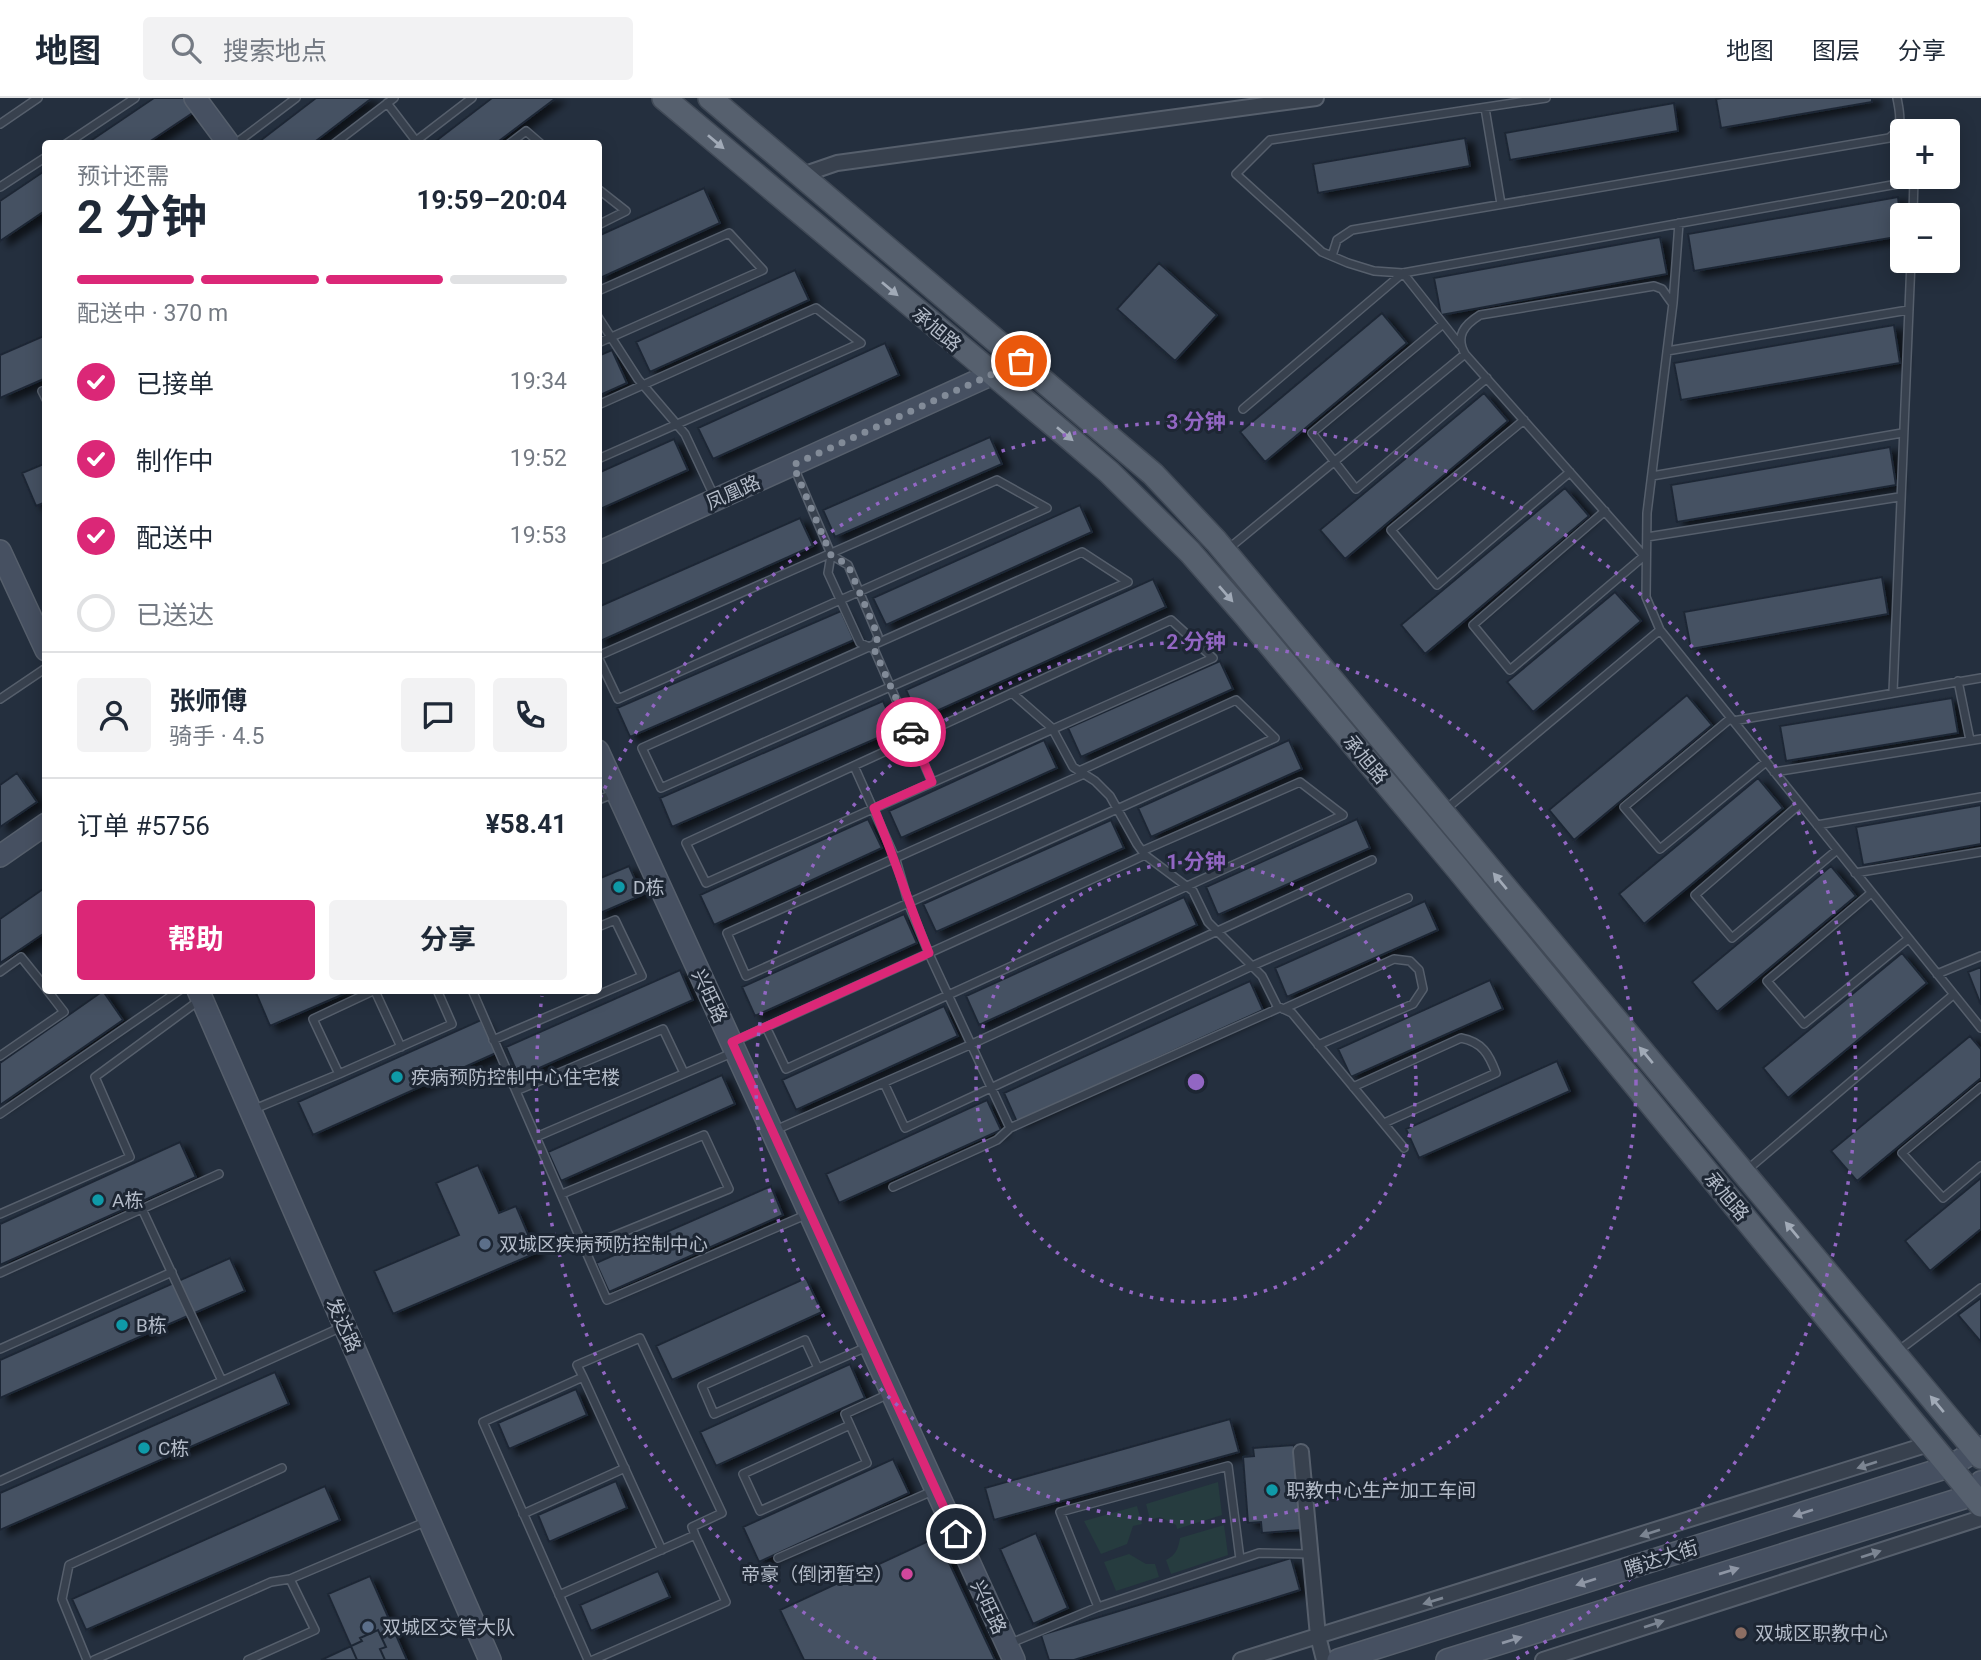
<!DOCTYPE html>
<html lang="zh">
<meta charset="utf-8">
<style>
body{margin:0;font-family:Roboto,"Noto Sans SC",sans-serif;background:#f2f2f3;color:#1f2937;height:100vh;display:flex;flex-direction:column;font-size:26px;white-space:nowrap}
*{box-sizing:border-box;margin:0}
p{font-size:23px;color:#747a83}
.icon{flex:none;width:38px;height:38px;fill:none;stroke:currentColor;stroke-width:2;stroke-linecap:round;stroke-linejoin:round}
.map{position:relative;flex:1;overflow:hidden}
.details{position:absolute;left:42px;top:42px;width:560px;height:854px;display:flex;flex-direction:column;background:#fff;border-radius:7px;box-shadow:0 4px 18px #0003}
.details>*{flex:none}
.tools{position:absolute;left:1890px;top:21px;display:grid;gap:14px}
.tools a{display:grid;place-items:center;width:70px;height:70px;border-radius:7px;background:#fff;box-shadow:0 4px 18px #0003;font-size:35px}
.pin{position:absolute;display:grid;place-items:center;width:60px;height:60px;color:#fff;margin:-30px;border:4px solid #fff;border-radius:50%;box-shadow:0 2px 7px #0007}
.courier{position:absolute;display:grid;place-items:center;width:70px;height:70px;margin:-35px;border:5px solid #db2777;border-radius:50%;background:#fff;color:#222;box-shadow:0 2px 9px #0007}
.headline em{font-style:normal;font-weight:700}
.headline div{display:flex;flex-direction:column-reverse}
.headline{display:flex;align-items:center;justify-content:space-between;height:119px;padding:0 35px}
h1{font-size:46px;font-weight:700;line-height:52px}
.bar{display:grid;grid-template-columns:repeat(4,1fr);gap:10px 7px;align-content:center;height:84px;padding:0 35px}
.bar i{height:9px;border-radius:5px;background:#e0e1e3}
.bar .selected{background:#db2777}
.bar p{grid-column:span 4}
.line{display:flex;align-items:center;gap:18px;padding:0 35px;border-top:2px solid #e0e1e3}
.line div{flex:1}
.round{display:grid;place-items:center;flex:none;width:74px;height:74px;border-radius:7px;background:#f2f2f3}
ol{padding:0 35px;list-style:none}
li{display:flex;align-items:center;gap:21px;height:77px}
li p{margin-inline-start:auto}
li .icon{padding:7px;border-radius:50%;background:#db2777;color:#fff;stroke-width:4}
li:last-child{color:#747a83}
li i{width:38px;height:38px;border:4px solid #e0e1e3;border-radius:50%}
.cta{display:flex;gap:14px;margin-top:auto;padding:14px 35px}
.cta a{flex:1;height:80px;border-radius:7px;background:#db2777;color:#fff;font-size:28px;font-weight:700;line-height:80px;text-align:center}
.cta a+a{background:#f2f2f3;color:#1f2937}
header{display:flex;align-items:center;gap:42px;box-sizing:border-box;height:98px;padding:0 35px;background:#fff;border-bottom:2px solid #e0e1e3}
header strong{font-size:33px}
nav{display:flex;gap:38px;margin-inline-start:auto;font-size:24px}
.search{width:490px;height:63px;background:#f2f2f3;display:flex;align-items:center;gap:18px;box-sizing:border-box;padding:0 24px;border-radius:7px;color:#747a83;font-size:26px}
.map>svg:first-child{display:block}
.green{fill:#263c3f}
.building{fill:#455162;stroke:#1f2835;stroke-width:2;filter:url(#shadow)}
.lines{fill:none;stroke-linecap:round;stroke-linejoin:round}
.lane-casing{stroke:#565f6c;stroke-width:10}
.street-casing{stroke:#565f6c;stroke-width:18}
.secondary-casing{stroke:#565f6c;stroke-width:24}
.primary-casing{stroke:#414a57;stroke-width:26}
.lane{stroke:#38414e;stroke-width:7}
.street{stroke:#38414e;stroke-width:14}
.secondary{stroke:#465061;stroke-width:21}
.primary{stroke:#56606e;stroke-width:23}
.oneway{fill:#a1aab7}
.oneway2{fill:#7c8592}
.oneway3{fill:#8e96a5}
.done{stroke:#828b98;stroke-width:7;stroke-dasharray:0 12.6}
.route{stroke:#db2777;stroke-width:9}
.ring{fill:none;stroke:#9266c3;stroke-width:3.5;stroke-dasharray:3.5 7}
.culture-dot{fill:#0f9aa8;stroke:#1d2633;stroke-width:2.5}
.service-dot{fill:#5c6f8a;stroke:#1d2633;stroke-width:2.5}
.hotel-dot{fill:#d1479c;stroke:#1d2633;stroke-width:2.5}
.education-dot{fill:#8d6e63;stroke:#1d2633;stroke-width:2.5}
.labels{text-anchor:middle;stroke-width:6;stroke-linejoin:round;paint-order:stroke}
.street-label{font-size:19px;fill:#b4bcc9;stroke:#1d2633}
.poi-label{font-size:19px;fill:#b4bcc9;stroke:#1d2633;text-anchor:start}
.centre{fill:#9266c3;stroke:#1d2633;stroke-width:3.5}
.ring-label{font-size:21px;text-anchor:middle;font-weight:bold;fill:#9266c3;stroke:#1d2633;stroke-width:6;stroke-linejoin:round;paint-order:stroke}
</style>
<header>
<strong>地图</strong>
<div class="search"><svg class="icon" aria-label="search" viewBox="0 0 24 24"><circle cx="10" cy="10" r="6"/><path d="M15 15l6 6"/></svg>搜索地点</div>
<nav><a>地图</a><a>图层</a><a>分享</a></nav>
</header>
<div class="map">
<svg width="1981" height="1562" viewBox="0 0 1981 1562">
<defs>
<filter id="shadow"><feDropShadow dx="8" dy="4.5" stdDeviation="3.5" flood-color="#0009"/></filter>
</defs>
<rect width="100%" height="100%" fill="#242f3e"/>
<path class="green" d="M1218 1384 1222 1417 1177 1431 1176 1427 1160 1419 1150 1422 1146 1406Z
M1137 1408 1142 1426 1133 1428 1127 1446 1101 1456 1084 1423Z
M1224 1427 1228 1457 1171 1476 1166 1462C1176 1457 1178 1451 1180 1440Z
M1129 1456 1146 1466H1155L1159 1479 1116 1493 1104 1464Z"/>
<path class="building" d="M154 0H185L194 14 146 46H86Z
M316 0H372L312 46H256Z
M492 0H556L495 46H432Z
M1722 0H1872V4L1721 30 1716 1Z
M1674 5 1678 33 1510 62 1505 35Z
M1465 40 1470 68 1318 95 1313 66Z
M46 72V112L0 143V103Z
M704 90 720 125 598 181V138Z
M1898 99 1902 138 1694 173 1688 136Z
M1660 139 1667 176 1441 217 1434 180Z
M1159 165 1217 217 1175 263 1117 211Z
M795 172 809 202 650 274 636 244Z
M1382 215 1407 245 1265 364 1240 334Z
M1894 227 1900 265 1681 302 1674 265Z
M46 237V280L0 300V257Z
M885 245 899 277 713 361 698 330Z
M612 252 627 285 598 298V258Z
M1484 295 1508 323 1345 461 1320 432Z
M990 339 1002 366 835 439 823 412Z
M674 341 688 372 598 412V375Z
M1890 349 1896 387 1677 424 1671 387Z
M46 365V404L36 408 22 375Z
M1565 390 1589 418 1425 556 1401 527Z
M1080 407 1092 434 886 527 873 500Z
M800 420 813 448 598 544V509Z
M1882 479 1888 516 1691 551 1684 514Z
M1153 481 1166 509 919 621 906 592Z
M1615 494 1641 523 1533 614 1507 584Z
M841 513 854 542 630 639 617 610Z
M1220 563 1233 591 1081 659 1068 630Z
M1687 597 1712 627 1574 742 1549 712Z
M1952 600 1958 635 1786 663 1780 628Z
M883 603 896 632 672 729 660 700Z
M1044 642 1057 670 901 740 889 713Z
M1289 642 1302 671 1151 739 1138 710Z
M17 675 37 704 0 729V687Z
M1758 680 1783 710 1644 826 1619 796Z
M1981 707V746L1863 767 1856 729Z
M868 721 882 750 714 827 700 797Z
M1357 721 1370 750 1218 817 1206 789Z
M1111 722 1124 750 936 834 923 806Z
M629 768 642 797 598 816V781Z
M1831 768 1856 798 1717 914 1692 884Z
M46 789V834L0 865V821Z
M1184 799 1197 827 979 927 966 898Z
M1425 803 1438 832 1287 899 1275 870Z
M904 816 917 845 755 918 742 889Z
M1902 855 1927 885 1788 1000 1763 970Z
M1981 869V907L1968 874Z
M680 872 693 902 519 979 506 949Z
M1490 882 1503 911 1351 979 1338 951Z
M1250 883 1263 912 1017 1024 1004 995Z
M263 892H353L270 928 256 895Z
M103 893 123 922 0 1007V965Z
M944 908 958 938 796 1012 782 982Z
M481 922 496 955 313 1037 298 1004Z
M1970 938 1981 951V980L1857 1083 1831 1053Z
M1557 963 1570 993 1419 1060 1406 1031Z
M722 977 735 1006 561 1083 548 1054Z
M987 1002 1001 1032 839 1105 826 1076Z
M180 1044 196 1079 0 1167V1126Z
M478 1067 499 1115 516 1108 536 1155 393 1216 374 1173 459 1137 436 1085Z
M1981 1080V1131L1930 1173 1905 1143Z
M771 1088 783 1117 609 1194 596 1165Z
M230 1160 245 1193 0 1300V1262Z
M806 1180 822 1214 672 1282 656 1248Z
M1981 1200V1244L1958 1217Z
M850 1266 865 1300 716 1368 700 1334Z
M275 1274 289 1306 0 1432V1395Z
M576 1291 587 1317 509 1351 498 1325Z
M1230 1321 1239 1354 994 1422 985 1390Z
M1294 1347 1301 1432 1262 1435 1261 1424 1248 1425 1243 1359 1254 1358 1253 1350Z
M893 1361 909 1395 759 1464 743 1429Z
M616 1383 627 1410 549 1444 538 1417Z
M325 1388 340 1422 86 1532 72 1501Z
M1036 1435 1068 1510 1033 1526 1000 1451Z
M937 1439 995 1562H804L780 1512Z
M1291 1460 1300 1492 1074 1562H1049L1041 1537Z
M658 1473 670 1499 591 1533 580 1507Z
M370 1478 407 1562H357L328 1496Z
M378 1532 386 1549 380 1551 385 1562H321L362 1543 360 1540Z"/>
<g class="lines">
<defs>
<path id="lane" d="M1546 0 1270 42 1236 76 1322 154 1348 165 1374 173 1403 175 1914 83
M387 5 416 43
M1485 10 1501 106
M0 26 38 0
M66 46 135 0
M235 46 296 0
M334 46 394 0
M412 46 472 0
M509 46 526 33 541 46
M0 89 46 59
M598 91 626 113 598 127
M1913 117 1914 79
M1679 125 1673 205 1647 415 1646 499 1660 532 1981 930
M1332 158 1337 142 1352 132 1889 40C1904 30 1900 16 1897 0
M1403 175 1460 247
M598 193 729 135 763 172 598 245
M598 219 638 281 685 336 714 398
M1443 226 1312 335 1356 391 1487 280
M1667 253 1908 212
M46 292 42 293 46 301
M598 307 816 210 861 245 598 361
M1243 311 1403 175
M1524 322 1391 432 1437 487 1570 374
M793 367 831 456
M1652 378 1902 335
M1605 413 1473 527 1510 572 1644 458
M1647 439 1899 399
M1228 451 1465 256
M1082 454 1128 484 661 690 642 650Z
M1646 460 1465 256C1455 238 1464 227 1480 217L1654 188 1662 191 1672 205
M1171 522 1213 560 706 785 686 745Z
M874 551 860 545 828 475 831 457 848 467 878 538 874 551 932 684
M598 558 997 382 1047 410 618 601 598 559
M1958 583 1970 642
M1893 594 1911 163
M1012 595 1052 630 1073 669 1095 683 1110 698 1137 746 1145 757 1193 793 1208 824 1262 878 1277 908 1292 915 1404 1050
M0 601 46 570
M1731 620 1624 709 1660 751 1766 664
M1733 623 1981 580
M854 668 896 762 909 807 930 858 1010 1030
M1079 673 1236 602 1275 640 746 878 727 835 1084 676
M1774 674 1981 641
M598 702 613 696
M1800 706 1695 797 1732 840 1837 752
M1446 711 1660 532
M1817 727 1981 699
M1142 753 1300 684 1343 717 786 971 766 929 1145 757
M1855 775 1981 754
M1871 795 1767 883 1804 926 1908 841
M0 874 21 859 46 890
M1937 876 1981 858
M472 892 607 1202 808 1116
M1283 911 1394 861 1410 863 1419 872 1423 891 1413 906 1318 947
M493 942 642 878 615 822 598 829
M735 943 766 929
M401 949 375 893V892L313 921 339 976 452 926 437 892
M0 958 64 914 47 892
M884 985 905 1030 1252 868 1408 800
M1353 989 1461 940C1482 944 1489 956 1496 975L1384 1025
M1981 989 1902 1055 1943 1100 1981 1068
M516 993 663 931 684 975
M252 1012 339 976
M0 1016 180 892
M773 1033 972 946 1372 762
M536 1039 732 955
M1747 1072 1953 897
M893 1089 997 1042 1010 1030 1279 910
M562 1096 704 1037 729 1091 584 1150
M142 1111 222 1283
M0 1116 130 1059 95 979 201 901
M0 1175 219 1076
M0 1251 172 1174
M1898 1253 1981 1190
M818 1270 805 1242 702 1288 714 1316 869 1248
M583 1279 577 1267 640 1240 722 1415 692 1429 695 1437
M850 1327 743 1376 760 1413 867 1365 845 1316 891 1295
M0 1383 344 1228
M523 1416 625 1370
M778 1460 935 1392
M559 1497 695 1437 726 1504 593 1562
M1098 1509 1060 1414 1228 1368 1240 1461
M1011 1545 1098 1509 1259 1455 1309 1456
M87 1562 62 1501 69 1467 282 1370
M94 1562 271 1484 290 1481
M248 1562 315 1532 290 1481 425 1424
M588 1562 483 1324 583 1279 662 1452"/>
<path id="street" d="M802 77 837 65 1316 0
M1301 1354 1318 1538 1324 1562
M1241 1562 1932 1345
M1543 1562 1981 1420"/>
<path id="secondary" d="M195 0 229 46
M0 453 46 552
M598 455 1021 263
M598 653 1014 1562
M0 758 46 726
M198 892 490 1562
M1338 1562 1951 1368 1981 1349
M1447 1562 1973 1397 1981 1384"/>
<path id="primary" d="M664 0 1067 338 1109 374 1190 454 1245 517 1457 770 1981 1407
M710 0 1153 376 1216 443 1981 1359"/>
</defs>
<use href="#lane" class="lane-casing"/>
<use href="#street" class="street-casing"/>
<use href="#secondary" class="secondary-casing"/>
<use href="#primary" class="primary-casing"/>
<use href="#lane" class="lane"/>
<use href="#street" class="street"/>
<use href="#secondary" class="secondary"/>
<use href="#primary" class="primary"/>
</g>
<defs><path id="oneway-solid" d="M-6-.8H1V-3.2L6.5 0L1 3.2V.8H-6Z" transform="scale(1.75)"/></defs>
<g class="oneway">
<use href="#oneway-solid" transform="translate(716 44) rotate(40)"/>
<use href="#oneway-solid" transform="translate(890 191) rotate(40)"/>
<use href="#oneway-solid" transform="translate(1065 336) rotate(40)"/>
<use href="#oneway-solid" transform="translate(1226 496) rotate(49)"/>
<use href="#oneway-solid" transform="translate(1500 783) rotate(-130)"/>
<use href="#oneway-solid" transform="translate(1646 957) rotate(-130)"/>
<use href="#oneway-solid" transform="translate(1792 1132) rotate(-130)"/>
<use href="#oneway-solid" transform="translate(1937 1306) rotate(-130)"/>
</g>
<g class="oneway2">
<use href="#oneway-solid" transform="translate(1867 1367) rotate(162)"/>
<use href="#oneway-solid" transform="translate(1650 1435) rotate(162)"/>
<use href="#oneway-solid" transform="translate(1871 1456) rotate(-18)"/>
<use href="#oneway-solid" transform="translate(1433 1503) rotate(163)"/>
<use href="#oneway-solid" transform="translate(1654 1526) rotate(-18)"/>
</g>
<g class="oneway3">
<use href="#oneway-solid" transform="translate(1803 1415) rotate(162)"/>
<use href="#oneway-solid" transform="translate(1729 1473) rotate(-17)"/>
<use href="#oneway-solid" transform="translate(1586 1484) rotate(162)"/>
<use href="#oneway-solid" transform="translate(1512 1542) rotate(-17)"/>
</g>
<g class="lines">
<path class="done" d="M911 634 874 551 878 538 848 467 831 457 793 367 1021 263"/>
<path class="route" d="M911 634 932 684 874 710C894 758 909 807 929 855L732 944 956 1436"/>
</g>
<g class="ring">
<circle cx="1196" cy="984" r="220"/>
<circle cx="1196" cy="984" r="440"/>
<path d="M876 1561A660 660 0 0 1 542 898M600 700A660 660 0 1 1 1516 1561"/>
</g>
<g class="culture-dot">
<circle cx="619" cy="789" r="7"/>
<circle cx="397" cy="979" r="7"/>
<circle cx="98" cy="1102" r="7"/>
<circle cx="122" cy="1227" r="7"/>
<circle cx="144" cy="1350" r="7"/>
<circle cx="1272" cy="1392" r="7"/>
</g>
<g class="service-dot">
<circle cx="485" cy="1146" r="7"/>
<circle cx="368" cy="1529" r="7"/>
</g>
<circle class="hotel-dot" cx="907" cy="1476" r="7"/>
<circle class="education-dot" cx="1741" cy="1535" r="7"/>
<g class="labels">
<g class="street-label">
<text transform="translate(937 231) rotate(40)" y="7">承旭路</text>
<text transform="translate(733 394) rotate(-24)" y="7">凤凰路</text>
<text transform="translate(1366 661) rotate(50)" y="7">承旭路</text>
<text transform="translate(710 898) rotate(65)" y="7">兴旺路</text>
<text transform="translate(1727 1098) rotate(50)" y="7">承旭路</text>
<text transform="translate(344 1227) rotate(66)" y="7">发达路</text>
<text transform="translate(1661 1460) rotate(-18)" y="7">腾达大街</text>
<text transform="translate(989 1509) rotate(65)" y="7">兴旺路</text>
</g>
<g class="poi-label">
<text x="633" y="796">D栋</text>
<text x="411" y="986">疾病预防控制中心住宅楼</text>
<text x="112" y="1109">A栋</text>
<text x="499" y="1153">双城区疾病预防控制中心</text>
<text x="136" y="1234">B栋</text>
<text x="158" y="1357">C栋</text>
<text x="1286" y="1399">职教中心生产加工车间</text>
<text x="893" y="1483" text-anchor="end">帝豪（倒闭暂空）</text>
<text x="382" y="1536">双城区交管大队</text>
<text x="1755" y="1542">双城区职教中心</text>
</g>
</g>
<circle cx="1196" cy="984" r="10" class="centre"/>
<g class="ring-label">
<text x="1196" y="331">3 分钟</text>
<text x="1196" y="551">2 分钟</text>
<text x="1196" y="771">1 分钟</text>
</g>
</svg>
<div class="tools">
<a>+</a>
<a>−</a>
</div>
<div class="pin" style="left:1021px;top:263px;background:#ea580c"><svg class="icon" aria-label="bag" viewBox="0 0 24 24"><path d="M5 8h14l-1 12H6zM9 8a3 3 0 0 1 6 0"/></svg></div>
<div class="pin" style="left:956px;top:1436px;background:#1f2937"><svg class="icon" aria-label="home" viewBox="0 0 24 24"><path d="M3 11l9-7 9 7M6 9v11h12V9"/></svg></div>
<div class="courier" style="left:911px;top:634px"><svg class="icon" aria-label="car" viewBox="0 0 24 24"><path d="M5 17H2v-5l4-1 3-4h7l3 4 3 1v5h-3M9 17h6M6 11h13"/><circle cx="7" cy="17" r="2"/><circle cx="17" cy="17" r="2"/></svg></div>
<section class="details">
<div class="headline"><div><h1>2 分钟</h1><p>预计还需</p></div><em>19:59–20:04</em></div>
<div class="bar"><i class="selected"></i><i class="selected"></i><i class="selected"></i><i></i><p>配送中 · 370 m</p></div>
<ol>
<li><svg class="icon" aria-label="check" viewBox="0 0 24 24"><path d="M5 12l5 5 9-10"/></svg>已接单<p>19:34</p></li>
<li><svg class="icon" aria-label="check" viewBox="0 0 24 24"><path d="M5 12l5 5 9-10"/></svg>制作中<p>19:52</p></li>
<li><svg class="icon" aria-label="check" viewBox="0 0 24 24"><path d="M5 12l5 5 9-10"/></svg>配送中<p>19:53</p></li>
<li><i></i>已送达</li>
</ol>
<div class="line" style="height:126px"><a class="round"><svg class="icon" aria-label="person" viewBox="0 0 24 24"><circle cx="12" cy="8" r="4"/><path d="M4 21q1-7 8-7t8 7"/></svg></a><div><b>张师傅</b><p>骑手 · 4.5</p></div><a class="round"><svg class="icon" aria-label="chat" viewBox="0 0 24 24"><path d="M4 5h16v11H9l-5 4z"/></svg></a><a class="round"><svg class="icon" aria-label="phone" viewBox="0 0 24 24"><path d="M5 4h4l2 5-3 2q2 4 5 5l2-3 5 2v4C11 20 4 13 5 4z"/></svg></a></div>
<div class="line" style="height:91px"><div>订单 #5756</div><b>¥58.41</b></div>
<div class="cta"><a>帮助</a><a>分享</a></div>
</section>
</div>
